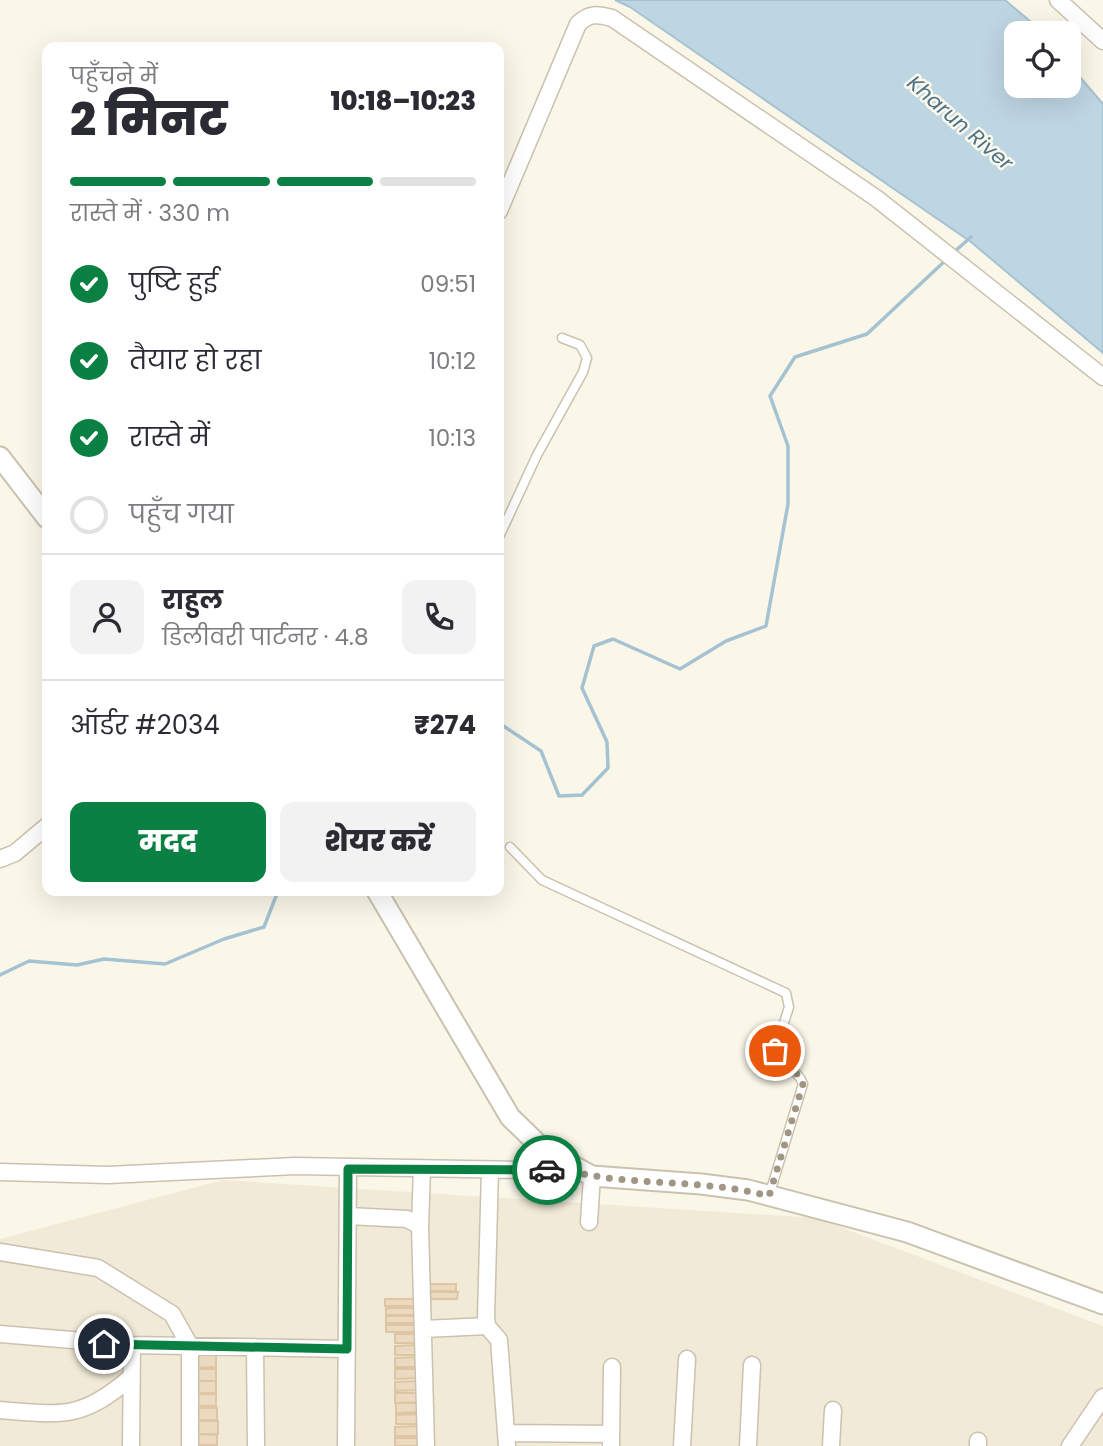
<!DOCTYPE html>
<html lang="hi">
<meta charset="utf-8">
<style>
body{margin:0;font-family:Poppins,"Noto Sans Devanagari",sans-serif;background:#f2f2f3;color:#2b2b33;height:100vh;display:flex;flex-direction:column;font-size:26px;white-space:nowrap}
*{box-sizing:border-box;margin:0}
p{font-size:23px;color:#7c7c81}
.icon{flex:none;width:38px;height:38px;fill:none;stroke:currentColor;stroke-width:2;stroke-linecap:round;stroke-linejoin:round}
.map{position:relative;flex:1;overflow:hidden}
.drawer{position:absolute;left:42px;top:42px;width:462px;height:854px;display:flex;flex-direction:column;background:#fff;border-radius:14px;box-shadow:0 7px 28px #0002}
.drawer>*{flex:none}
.fabs{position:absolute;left:1004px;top:21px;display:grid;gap:14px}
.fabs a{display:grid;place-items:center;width:77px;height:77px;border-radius:14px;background:#fff;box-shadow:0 7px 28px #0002;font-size:35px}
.pin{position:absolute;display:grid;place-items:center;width:60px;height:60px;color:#fff;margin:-30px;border:4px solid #fff;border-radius:50%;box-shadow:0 2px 7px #0007}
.courier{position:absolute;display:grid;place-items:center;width:70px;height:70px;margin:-35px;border:5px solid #0b8043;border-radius:50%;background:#fff;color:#222;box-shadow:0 2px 9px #0007}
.head em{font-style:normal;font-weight:800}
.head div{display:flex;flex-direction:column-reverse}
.head{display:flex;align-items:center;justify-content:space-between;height:119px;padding:0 28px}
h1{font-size:46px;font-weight:800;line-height:52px}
.bar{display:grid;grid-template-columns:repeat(4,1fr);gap:10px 7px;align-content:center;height:84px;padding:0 28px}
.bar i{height:9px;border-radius:5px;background:#e1e1e2}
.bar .on{background:#0b8043}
.bar p{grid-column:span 4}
.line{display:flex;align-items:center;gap:18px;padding:0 28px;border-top:2px solid #e1e1e2}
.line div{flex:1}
.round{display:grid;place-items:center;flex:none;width:74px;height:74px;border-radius:14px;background:#f2f2f3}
ol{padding:0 28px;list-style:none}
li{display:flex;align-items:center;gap:21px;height:77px}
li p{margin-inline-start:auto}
li .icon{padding:7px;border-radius:50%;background:#0b8043;color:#fff;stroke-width:4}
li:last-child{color:#7c7c81}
li i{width:38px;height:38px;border:4px solid #e1e1e2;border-radius:50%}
.primary-button{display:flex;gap:14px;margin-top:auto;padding:14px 28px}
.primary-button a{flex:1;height:80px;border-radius:14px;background:#0b8043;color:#fff;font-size:28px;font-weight:800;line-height:80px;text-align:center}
.primary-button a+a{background:#f2f2f3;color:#2b2b33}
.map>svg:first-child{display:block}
.residential{fill:#f1ead7}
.water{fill:#bed5e2;stroke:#a5c2d2;stroke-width:2}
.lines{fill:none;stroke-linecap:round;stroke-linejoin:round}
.stream{stroke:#a5c2d2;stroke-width:3.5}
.building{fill:#ebdac0;stroke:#dec6a4;stroke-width:2}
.service-casing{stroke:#cbc1af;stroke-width:11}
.minor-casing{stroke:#cbc1af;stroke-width:19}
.tertiary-casing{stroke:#cbc1af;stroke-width:23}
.service{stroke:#fff;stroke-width:8}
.minor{stroke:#fff;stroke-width:16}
.tertiary{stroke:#fff;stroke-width:19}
.done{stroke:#a19684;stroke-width:7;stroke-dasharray:0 12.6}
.route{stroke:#0b8043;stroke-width:9}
.labels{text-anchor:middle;stroke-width:5;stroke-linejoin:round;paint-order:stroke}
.water-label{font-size:21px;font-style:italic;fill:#4d7389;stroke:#fdfaed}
</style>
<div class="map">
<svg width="1103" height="1446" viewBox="0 0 1103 1446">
<rect width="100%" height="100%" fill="#faf7e8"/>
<path class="residential" d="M223 1180 816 1218 1103 1326V1446H0V1239Z"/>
<path class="water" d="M615 0H1005L1044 33H1017V86H1069V64L1103 104V353L971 242 630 7Z"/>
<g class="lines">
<path class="stream" d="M953 253 971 237
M499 723 541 751 559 796 582 795 608 768 607 742 582 688 594 646 613 639 680 669 726 641 766 626 788 504V446L770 396 795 357 867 334 947 259
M0 975 29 961 77 965 104 959 165 964 224 939 264 927 278 891"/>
</g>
<path class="building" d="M427 1284H456V1291H427Z
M426 1292H458L457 1299H426Z
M385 1299H416L417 1306H385Z
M386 1308H417V1315H386Z
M386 1316H417V1323H386Z
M386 1325H418V1332H386Z
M395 1334H419L420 1343H395Z
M419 1345 420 1355H395V1346Z
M194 1355H216V1367L194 1368Z
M419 1357 420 1367H395V1358Z
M194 1369H216V1381H194Z
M395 1369H419L420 1378 395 1379Z
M194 1381H216V1393H194Z
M420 1381V1390L395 1391V1382Z
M395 1393H420V1402L395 1403Z
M194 1394H216V1406H194Z
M396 1403H421V1412L396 1413Z
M195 1408H217V1420H195Z
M420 1414 421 1424H396V1415Z
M196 1421H218V1434H196Z
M420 1426V1436H395V1427Z
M195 1434 217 1435V1445H194Z
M395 1438H420V1446H395Z"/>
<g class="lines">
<defs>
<path id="service" d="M499 537 537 455 583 372 587 358 580 345 562 338
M510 847 542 880 786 993 789 1007 775 1051C780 1067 797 1067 803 1084L769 1196"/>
<path id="minor" d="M1058 0 1103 41
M499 211 578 24C589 13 597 14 612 18L876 198 1103 377
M0 859 15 853 47 826
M490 1170 486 1317 487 1326 499 1340 507 1446
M0 1172 108 1175 295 1166 580 1171
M348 1216 407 1219 420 1226 426 1446
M589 1222 592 1176
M420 1226 422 1169
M0 1252 98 1268 172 1314 190 1346V1446
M424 1329 487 1326
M0 1334 132 1345 347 1349
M255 1347 256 1446
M0 1410C62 1415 82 1420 131 1377
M507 1433 611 1434
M131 1446 132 1345
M346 1446 348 1169
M611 1446 612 1367
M682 1446 687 1359
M748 1446 752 1365
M831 1446 833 1410
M978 1446V1441
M1070 1446 1103 1397"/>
<path id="tertiary" d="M0 457 47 518
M377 891 510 1117 544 1150 592 1176 701 1184 748 1190 907 1232 1103 1304"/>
</defs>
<use href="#service" class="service-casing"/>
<use href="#minor" class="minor-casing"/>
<use href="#tertiary" class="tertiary-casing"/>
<use href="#service" class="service"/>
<use href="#minor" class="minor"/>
<use href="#tertiary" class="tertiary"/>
</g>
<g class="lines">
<path class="done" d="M547 1170C572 1170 593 1177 617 1179 669 1184 719 1183 769 1196L803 1084C797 1067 781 1067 775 1051"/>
<path class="route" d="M104 1344 347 1349 348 1169 547 1170"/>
</g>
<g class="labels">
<g class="water-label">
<text transform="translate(960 123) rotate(41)" y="7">Kharun River</text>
</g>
</g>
</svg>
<div class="fabs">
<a><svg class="icon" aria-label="locate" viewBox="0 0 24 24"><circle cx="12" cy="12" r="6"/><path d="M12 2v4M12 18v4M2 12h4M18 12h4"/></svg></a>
</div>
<div class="pin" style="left:775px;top:1051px;background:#ea580c"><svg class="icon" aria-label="bag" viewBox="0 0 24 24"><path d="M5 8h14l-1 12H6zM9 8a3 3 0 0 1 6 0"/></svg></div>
<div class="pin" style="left:104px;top:1344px;background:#1f2937"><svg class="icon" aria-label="home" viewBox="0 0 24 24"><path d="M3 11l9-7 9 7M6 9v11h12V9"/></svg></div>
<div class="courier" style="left:547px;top:1170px"><svg class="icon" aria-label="car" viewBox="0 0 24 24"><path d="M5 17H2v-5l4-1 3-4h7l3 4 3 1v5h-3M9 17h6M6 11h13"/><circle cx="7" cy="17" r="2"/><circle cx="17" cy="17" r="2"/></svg></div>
<section class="drawer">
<div class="head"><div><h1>2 मिनट</h1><p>पहुँचने में</p></div><em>10:18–10:23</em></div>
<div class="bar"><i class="on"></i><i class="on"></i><i class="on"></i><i></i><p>रास्ते में · 330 m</p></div>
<ol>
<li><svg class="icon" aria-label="check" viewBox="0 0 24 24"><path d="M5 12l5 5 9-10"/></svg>पुष्टि हुई<p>09:51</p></li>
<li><svg class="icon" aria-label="check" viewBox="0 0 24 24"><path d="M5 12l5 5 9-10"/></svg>तैयार हो रहा<p>10:12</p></li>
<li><svg class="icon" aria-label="check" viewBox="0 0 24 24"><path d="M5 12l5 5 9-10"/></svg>रास्ते में<p>10:13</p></li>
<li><i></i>पहुँच गया</li>
</ol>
<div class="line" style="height:126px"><a class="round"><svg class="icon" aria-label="person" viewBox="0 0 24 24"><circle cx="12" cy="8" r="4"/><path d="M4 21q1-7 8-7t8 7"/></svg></a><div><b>राहुल</b><p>डिलीवरी पार्टनर · 4.8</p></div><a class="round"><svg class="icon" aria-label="phone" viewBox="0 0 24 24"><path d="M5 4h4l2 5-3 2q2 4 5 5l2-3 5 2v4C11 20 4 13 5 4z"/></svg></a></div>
<div class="line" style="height:91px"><div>ऑर्डर #2034</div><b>₹274</b></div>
<div class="primary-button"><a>मदद</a><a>शेयर करें</a></div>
</section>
</div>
